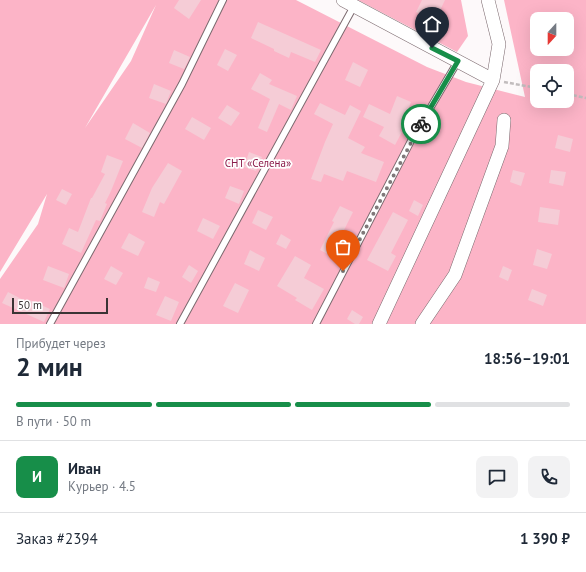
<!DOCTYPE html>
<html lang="ru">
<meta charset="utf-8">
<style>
body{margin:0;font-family:"PT Sans",sans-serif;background:#f2f2f3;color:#1f2937;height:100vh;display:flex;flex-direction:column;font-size:15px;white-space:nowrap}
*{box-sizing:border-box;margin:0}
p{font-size:13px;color:#747a83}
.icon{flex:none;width:22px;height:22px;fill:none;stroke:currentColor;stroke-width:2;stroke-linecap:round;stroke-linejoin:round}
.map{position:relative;height:324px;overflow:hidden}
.side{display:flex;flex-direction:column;background:#fff;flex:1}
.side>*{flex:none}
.needle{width:26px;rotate:201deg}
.buttons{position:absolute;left:530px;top:12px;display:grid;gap:8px}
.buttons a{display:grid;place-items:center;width:44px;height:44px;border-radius:8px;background:#fff;box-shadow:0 4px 16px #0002;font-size:20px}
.scale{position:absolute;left:12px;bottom:10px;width:96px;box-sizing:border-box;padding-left:4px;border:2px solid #3b3435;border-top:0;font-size:11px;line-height:14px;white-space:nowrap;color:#3b3435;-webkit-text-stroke:3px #fff;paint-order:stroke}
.pin{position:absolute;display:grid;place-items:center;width:34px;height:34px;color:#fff;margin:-41px -17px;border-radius:50% 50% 50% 0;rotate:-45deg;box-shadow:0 0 4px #0007}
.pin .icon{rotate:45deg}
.courier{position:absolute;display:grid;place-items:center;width:40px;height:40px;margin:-20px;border:3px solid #178e49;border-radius:50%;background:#fff;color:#222;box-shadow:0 1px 5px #0007}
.overview em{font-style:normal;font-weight:800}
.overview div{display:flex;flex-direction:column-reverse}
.overview{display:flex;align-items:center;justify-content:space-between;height:68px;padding:0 16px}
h1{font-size:26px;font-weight:800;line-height:30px}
.bar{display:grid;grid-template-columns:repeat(4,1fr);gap:6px 4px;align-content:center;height:48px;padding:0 16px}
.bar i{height:5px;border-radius:3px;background:#e0e1e3}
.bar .active{background:#178e49}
.bar p{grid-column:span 4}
.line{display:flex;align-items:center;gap:10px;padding:0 16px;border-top:1px solid #e0e1e3}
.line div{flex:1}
.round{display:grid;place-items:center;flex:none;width:42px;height:42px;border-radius:8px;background:#f2f2f3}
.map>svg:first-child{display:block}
.green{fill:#fcb4c7;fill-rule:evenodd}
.building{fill:#f5ccd6}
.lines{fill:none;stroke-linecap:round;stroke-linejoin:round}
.lane-casing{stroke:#7b696e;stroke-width:8}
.street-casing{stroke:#7b696e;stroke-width:14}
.path{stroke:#c2bdbe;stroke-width:2.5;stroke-dasharray:4 2;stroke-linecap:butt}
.lane{stroke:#fff;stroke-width:6}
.street{stroke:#fff;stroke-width:13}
.done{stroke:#7f797a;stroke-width:4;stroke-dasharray:0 7.2}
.route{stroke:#178e49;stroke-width:5}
.labels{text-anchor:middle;stroke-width:3.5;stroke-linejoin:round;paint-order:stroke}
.park-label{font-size:11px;fill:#8b1c4a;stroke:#fff}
</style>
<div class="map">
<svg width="586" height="324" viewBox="0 0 586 324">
<rect width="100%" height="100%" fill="#fdf9fa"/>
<path class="green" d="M0 0H296L427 67 466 82 525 97 504 0H586V324H0V279L38 224 47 194 0 272ZM156 5 131 61 85 128ZM537 19H567V49H537ZM537 71H567V101H537Z
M358 0H461L468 36 457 52Z"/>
<path class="building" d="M179 0H201L189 19 174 8Z
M422 0H445L435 21 416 12Z
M258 22 321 50 315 62 291 52 289 58 274 51V49L251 38Z
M225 49 237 55 228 71 217 65Z
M174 50 190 57 184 69 169 63Z
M353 62 368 70 360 87 345 80Z
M260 73 272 80 269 84 297 96 291 110 279 104 267 132 258 128 270 99 251 89Z
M154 84 171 91 166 104 149 98Z
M397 96 411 102 400 131 402 132 395 145 379 136 384 127 363 117 369 104 390 114Z
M320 103 345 115 350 105 361 111 348 138 365 147 361 153 384 162 376 182 347 171 343 181 324 174 321 182 311 179 325 142 333 124 314 114Z
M227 105 240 113 231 126 218 118Z
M192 117 211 128 204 140 185 129Z
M133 123 150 133 142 148 125 139Z
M558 135 573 139 570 152 555 148Z
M249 152 262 157 256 171 244 167Z
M107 155 123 161 111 191 105 203 107 204 100 221 96 220 81 253 62 244 69 228 78 232 91 198H92L105 174 101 172Z
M168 163 182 171 164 204 160 202 154 217 142 212 152 188Z
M513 170 525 173 521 186 510 182Z
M551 170 566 172 563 186 549 183Z
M230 186 244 191 239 204 225 198Z
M62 189 72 194 66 205 56 200Z
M414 200 423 205 418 216 409 211Z
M340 206 353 212 331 256 320 250 334 222 332 221Z
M540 207 560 210 558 225 538 222Z
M258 210 273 217 266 230 252 223Z
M393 212 408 220 391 253 396 256 388 271 367 260Z
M203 218 220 226 213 239 197 231Z
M129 233 145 242 138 256 121 248Z
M281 234 291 240 286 249 276 244Z
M537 249 552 254 547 269 533 265Z
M250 250 265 258 259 271 244 264Z
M295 256 311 265 304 278 324 289 312 310 295 300 297 298 277 286Z
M189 265 198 271 191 283 182 277Z
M48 266 69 274 64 288 43 280Z
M111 266 123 273 116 285 104 279Z
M503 266 512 270 508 281 499 277Z
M148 277 160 282 156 292 144 288Z
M235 283 249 290 238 313 223 306Z
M532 289 547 295 543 306 528 300Z
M8 292 29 303 30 300 50 309 44 322 2 303Z
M165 296 179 302 171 321 156 315Z
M352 310 363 317 359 324H355L347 319Z"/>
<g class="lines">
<defs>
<path id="lane" d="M50 324 182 84 223 0
M180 324 354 6
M316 324 412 139 458 61"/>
<path id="street" d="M343 0 493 80
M379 324 493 80 499 44 488 0
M422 324 455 275 502 146 504 120"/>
</defs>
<use href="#lane" class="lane-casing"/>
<use href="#street" class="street-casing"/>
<path class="path" d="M504 82 537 88
M567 94 586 98"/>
<use href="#lane" class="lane"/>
<use href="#street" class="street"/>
</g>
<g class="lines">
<path class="done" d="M343 271 421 124"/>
<path class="route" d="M421 124 458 61 432 48"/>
</g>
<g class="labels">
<g class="park-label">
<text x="258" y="167">СНТ «Селена»</text>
</g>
</g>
</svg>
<div class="buttons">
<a><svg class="needle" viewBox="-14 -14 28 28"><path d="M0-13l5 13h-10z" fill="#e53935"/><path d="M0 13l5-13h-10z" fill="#747a83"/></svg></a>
<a><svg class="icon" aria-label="locate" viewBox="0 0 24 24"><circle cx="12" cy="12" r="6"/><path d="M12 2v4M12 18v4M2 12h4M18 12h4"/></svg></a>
</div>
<div class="scale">50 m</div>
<div class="pin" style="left:343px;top:271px;background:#ea580c"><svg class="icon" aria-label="bag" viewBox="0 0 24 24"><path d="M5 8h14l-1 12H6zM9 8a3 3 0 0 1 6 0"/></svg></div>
<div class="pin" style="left:432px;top:48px;background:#1f2937"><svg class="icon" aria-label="home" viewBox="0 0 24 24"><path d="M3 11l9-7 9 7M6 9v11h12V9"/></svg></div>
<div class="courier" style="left:421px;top:124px"><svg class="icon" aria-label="bike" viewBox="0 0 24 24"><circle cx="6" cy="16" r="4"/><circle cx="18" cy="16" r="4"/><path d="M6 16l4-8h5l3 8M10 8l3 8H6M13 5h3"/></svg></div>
</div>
<section class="side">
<div class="overview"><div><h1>2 мин</h1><p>Прибудет через</p></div><em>18:56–19:01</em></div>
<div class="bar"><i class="active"></i><i class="active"></i><i class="active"></i><i></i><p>В пути · 50 m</p></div>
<div class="line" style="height:72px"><b class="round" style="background:#178e49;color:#fff">И</b><div><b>Иван</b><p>Курьер · 4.5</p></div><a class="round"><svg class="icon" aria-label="chat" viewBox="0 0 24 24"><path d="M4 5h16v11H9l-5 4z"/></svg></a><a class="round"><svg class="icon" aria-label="phone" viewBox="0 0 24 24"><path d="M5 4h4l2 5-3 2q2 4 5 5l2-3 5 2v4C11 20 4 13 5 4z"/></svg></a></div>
<div class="line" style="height:52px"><div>Заказ #2394</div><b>1 390 ₽</b></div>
</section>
